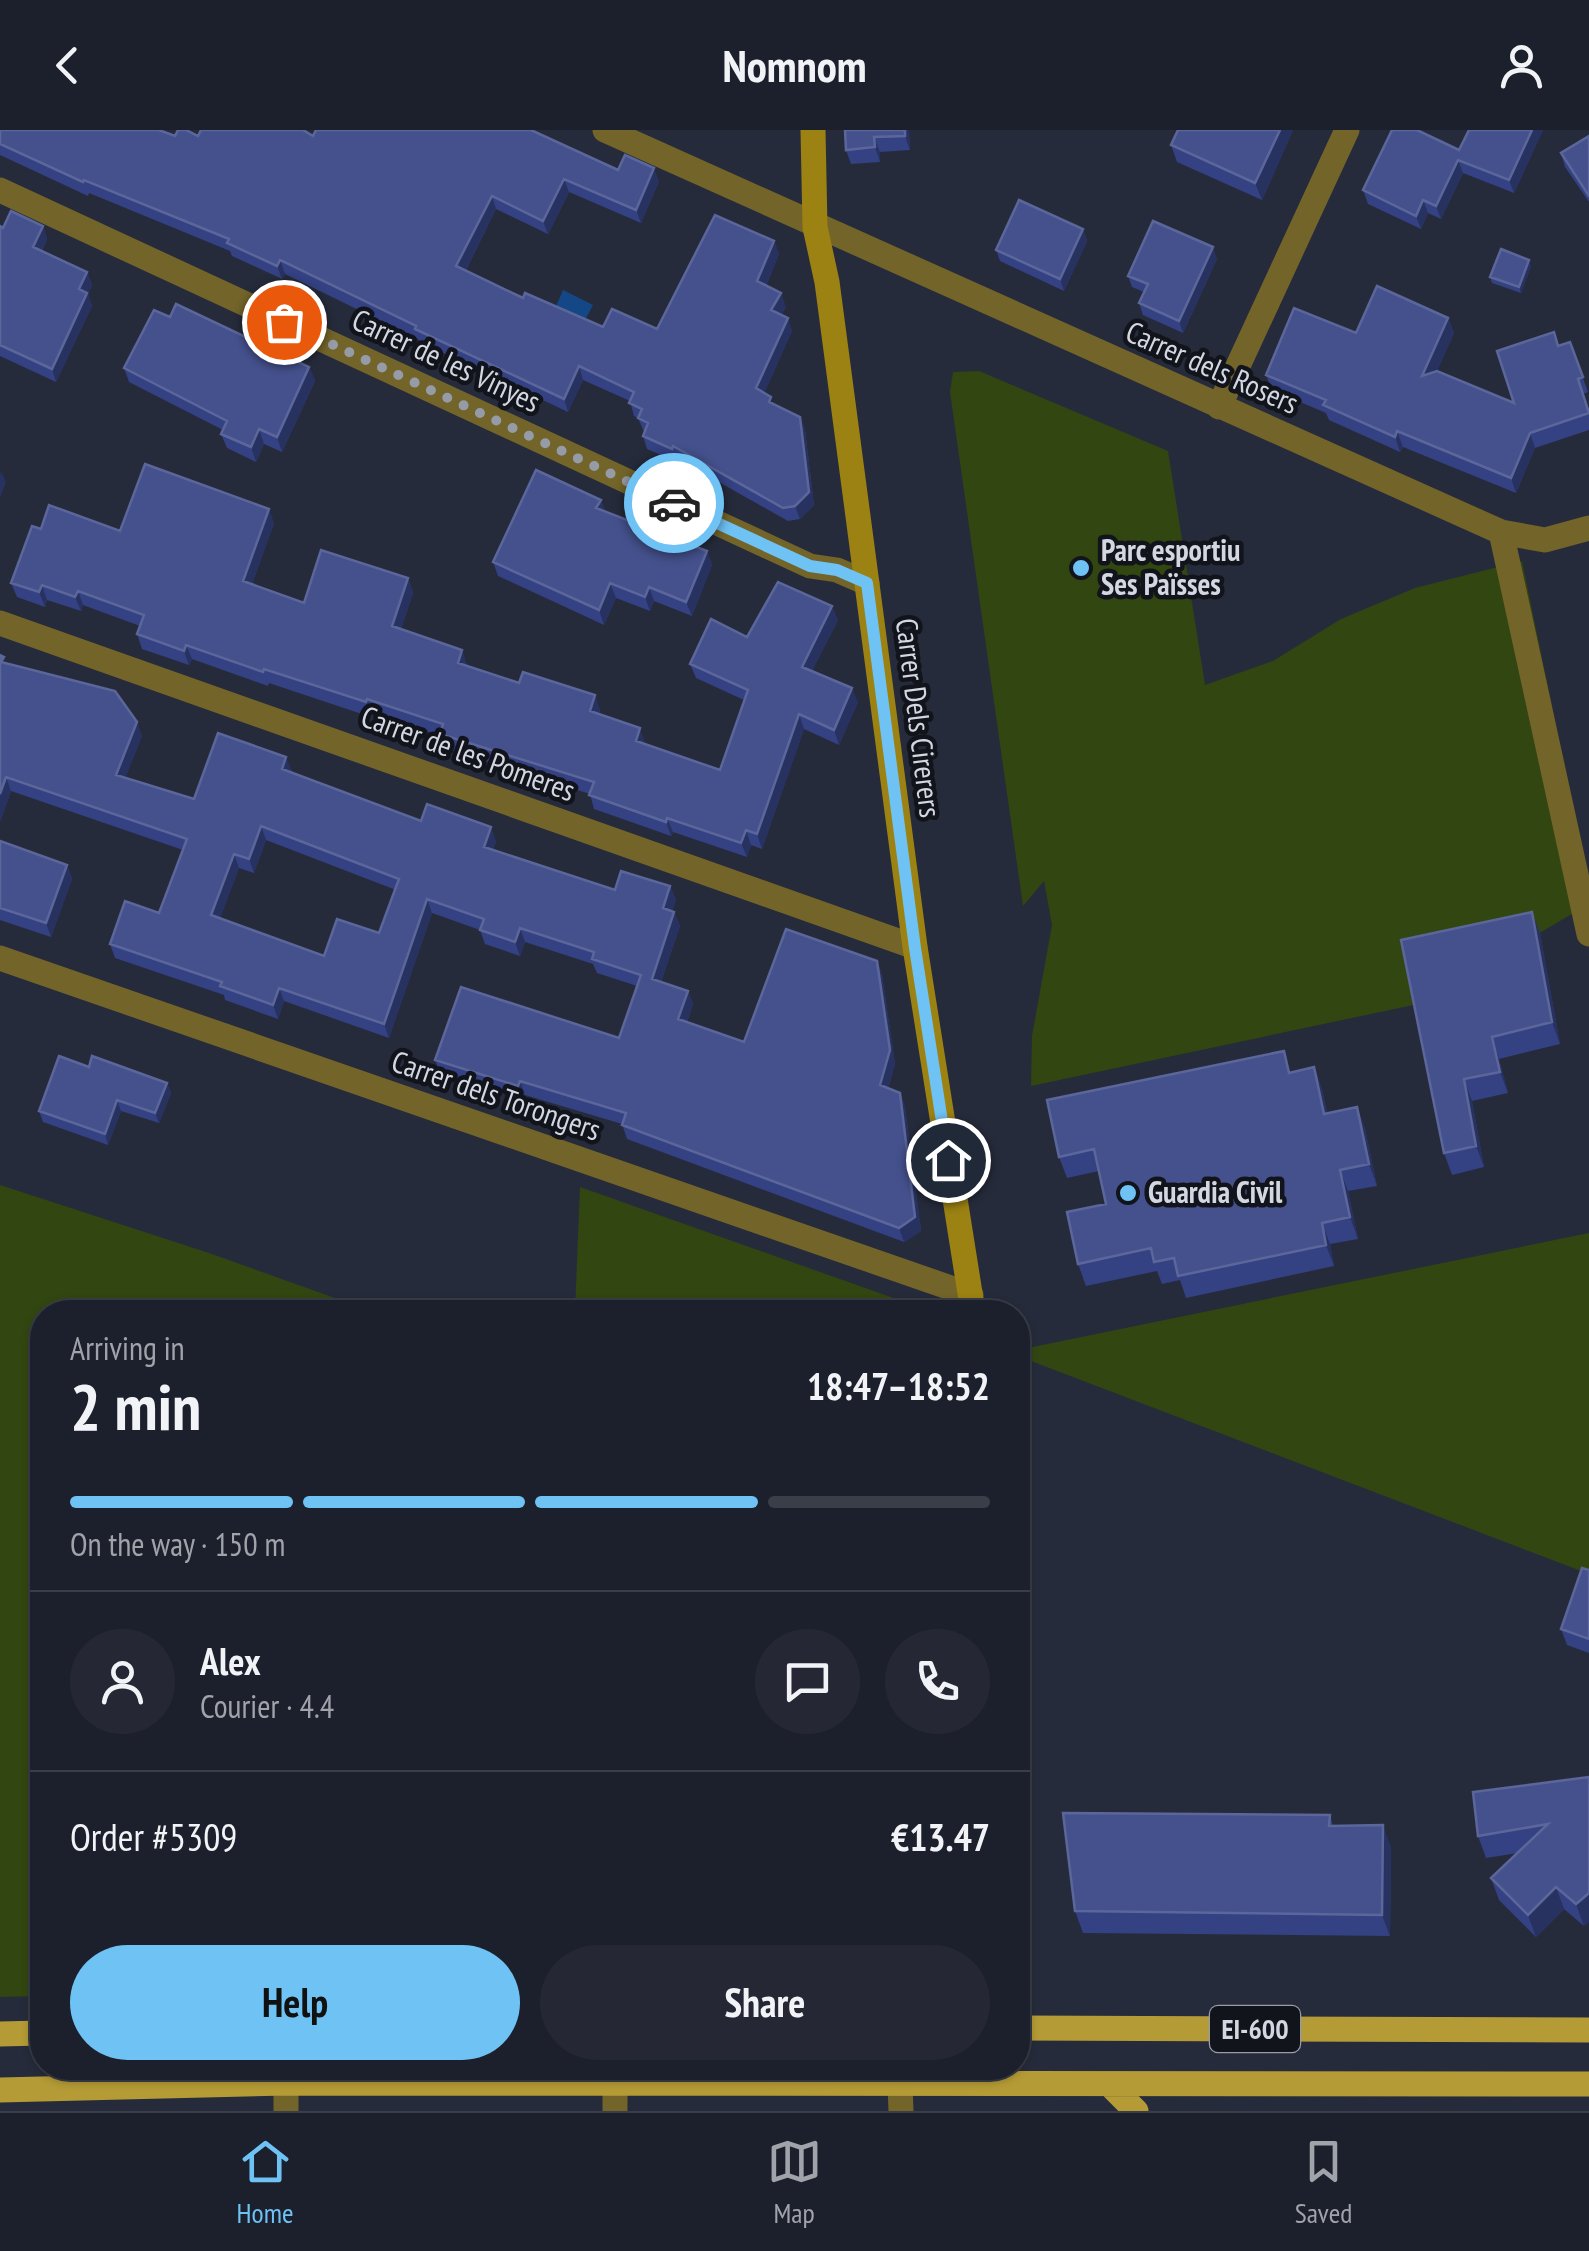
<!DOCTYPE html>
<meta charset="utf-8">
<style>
body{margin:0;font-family:"PT Sans Narrow",sans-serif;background:#252834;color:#f1f3f6;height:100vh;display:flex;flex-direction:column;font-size:38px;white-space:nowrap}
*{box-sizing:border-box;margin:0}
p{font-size:32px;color:#a0a3a9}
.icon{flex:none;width:55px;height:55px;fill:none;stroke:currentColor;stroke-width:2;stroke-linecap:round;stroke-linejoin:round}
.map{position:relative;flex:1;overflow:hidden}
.details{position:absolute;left:30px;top:1170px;width:1000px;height:780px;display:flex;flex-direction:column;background:#1c202c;border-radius:40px;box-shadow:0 2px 8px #0004,0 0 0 2px #3a3e48}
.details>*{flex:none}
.pin{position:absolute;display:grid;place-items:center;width:85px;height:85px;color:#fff;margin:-42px;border:5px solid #fff;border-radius:50%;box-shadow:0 2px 10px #0007}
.courier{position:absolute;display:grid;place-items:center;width:100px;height:100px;margin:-50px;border:8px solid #6fc2f4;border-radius:50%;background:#fff;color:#222;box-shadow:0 2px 12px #0007}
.headline em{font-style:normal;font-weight:700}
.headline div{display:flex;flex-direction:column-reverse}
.headline{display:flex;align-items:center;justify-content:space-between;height:170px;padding:0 40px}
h1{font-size:65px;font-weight:700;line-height:75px}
.bar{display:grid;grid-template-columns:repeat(4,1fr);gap:15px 10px;align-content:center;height:120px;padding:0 40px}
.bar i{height:12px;border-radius:8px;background:#3a3e48}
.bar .on{background:#6fc2f4}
.bar p{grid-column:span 4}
.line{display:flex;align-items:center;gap:25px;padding:0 40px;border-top:2px solid #3a3e48}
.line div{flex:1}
.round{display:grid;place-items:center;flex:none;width:105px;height:105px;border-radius:52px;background:#252834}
.button{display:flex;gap:20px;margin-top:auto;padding:20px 40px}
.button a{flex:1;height:115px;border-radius:60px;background:#6fc2f4;color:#111;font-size:40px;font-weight:700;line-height:115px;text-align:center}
.button a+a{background:#252834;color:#f1f3f6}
header{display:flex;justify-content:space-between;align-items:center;height:130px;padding:0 40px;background:#1c202c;font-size:45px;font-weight:700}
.dock{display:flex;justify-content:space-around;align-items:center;height:140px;border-top:2px solid #3a3e48;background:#1c202c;font-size:28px;color:#a0a3a9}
.dock a{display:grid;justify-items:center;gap:5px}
.dock .on{color:#6fc2f4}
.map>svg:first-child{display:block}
.green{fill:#324611}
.water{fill:#134786}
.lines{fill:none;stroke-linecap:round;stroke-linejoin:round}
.street{stroke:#736429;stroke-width:25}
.secondary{stroke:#9c8213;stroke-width:25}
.primary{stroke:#b59b36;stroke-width:25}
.wall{fill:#344182;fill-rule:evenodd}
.shaded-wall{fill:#273261}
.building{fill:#45518d;stroke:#5b669a;stroke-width:2.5;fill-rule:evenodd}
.done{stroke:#969ba8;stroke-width:10;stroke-dasharray:0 18}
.route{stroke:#6fc2f4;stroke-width:12}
.poi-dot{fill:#6fc2f4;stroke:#12141b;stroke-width:4}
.labels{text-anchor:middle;stroke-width:9;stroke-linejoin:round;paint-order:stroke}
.shield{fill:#12141b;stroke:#999ca6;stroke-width:2.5}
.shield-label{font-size:28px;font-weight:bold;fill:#d3d7e2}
.street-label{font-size:30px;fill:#d3d7e2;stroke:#12141b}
.poi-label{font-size:30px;font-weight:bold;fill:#d3d7e2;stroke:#12141b;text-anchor:start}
</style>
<header><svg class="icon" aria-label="back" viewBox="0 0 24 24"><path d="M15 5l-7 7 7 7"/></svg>Nomnom<svg class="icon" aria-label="person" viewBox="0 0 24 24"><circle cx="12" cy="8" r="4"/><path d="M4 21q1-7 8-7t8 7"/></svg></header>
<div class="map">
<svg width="1589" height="1981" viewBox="0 0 1589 1981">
<rect width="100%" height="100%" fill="#262b3b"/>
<path class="green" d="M979 241 1168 321 1205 555 1273 531 1341 489 1415 458 1522 431 1589 756V774L1418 874 1031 956 1032 906 1052 795 1044 751 1023 776 950 262 953 242Z
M0 1055 209 1123 374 1182H42V1866L0 1867Z
M580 1057 933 1182H575Z
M1589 1103V1444L1018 1226V1220Z"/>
<path class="water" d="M563 160 593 175 583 194 554 181Z"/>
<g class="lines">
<path class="street" d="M605 0 1501 402 1545 410 1589 398
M0 60 810 436 837 440 867 453
M1219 277 1347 0
M1501 402 1589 804
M0 493 915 817
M0 828 971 1165
M900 1954 901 1981
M286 1981V1953
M615 1981V1952"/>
<path class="secondary" d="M813 0 815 97 827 152 915 817 973 1182"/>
<path class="primary" d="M1018 1898 1589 1900
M0 1904 42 1903
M1109 1954 1136 1981
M0 1960 286 1953 1589 1954"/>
</g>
<path class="wall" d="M0 0 175 6H313L618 40 659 51 641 93 569 62 548 104 496 79 466 140 523 168 603 197 657 199 774 111 779 124 766 156 786 177 781 185 792 201 764 263 773 274 800 287 805 300 814 375 800 389 788 391 678 329 677 332 647 319 643 306 644 302 638 288 634 286 630 271 583 250 568 282 420 212 418 209 285 144 282 149 232 126 230 121 89 63 88 66 0 25Z
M845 0H909L910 20 880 22V32L851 34 846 20Z
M1178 0H1293L1262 70 1177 32 1171 15Z
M1469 0H1543L1514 63 1463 43 1441 89 1428 83 1421 99 1368 74 1363 60 1459 20Z
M1589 6V72L1565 37 1561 23Z
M0 96 3 98 43 96 47 109 42 121 87 142 92 155 88 164 92 176 56 252 0 226Z
M1083 99 1087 111 1064 161 1000 131 996 120Z
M1217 129 1183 203 1143 185 1139 173 1144 162 1132 157 1128 146Z
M1531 136 1521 163 1492 153 1490 147Z
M170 187 309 237 315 251 282 322 264 314 256 332 227 318 221 304 223 300 129 252 124 238Z
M1448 188 1454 203 1437 241 1514 273 1558 216 1570 212 1588 262 1583 264 1589 282V300L1535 318 1516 363 1403 317 1400 322 1329 290 1326 283 1272 260 1266 245 1356 203Z
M601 370 605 382 707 421 712 435 692 486 654 471 650 481 616 468 604 495 498 446 493 432Z
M274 393 252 454 304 473 408 448 413 463 401 499 462 520 467 536 600 579 599 584 645 614 720 640 744 570 696 548 690 534 747 507 838 490 812 541 858 572 839 615 804 599 762 719 751 715 747 727 673 702 671 706 594 679 590 664 445 618 441 606 373 583 371 587 269 553 268 556 192 529 189 535 142 519 137 504 140 496 83 475 81 481 47 470 45 477 17 467 11 453 41 399 120 401Z
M7 534 142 606 125 648 194 669 292 641 291 642 421 691 496 711 493 720 615 760 670 756 676 770 672 781 674 782 680 796 661 852 688 861 693 874 687 892 744 912 877 831 882 845 895 934 888 959 900 963 905 977 921 1101 904 1112 627 1009 622 994 525 965 523 970 440 943 435 930 619 908 637 856 597 843 593 834 525 812 520 826 485 814 480 800 432 783 389 908 284 871 278 889 225 870 224 865 115 828 110 814 159 783 183 720 11 661 0 692ZM266 710 396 760 379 803 324 826 220 788 239 738 254 743Z
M0 711 67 735 72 749 51 807 0 790Z
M1540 803 1560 914 1499 929 1508 963 1472 971 1484 1037 1452 1045 1444 1023 1401 810Z
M89 937 167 953 171 963 159 993 121 981 108 1015 43 992 39 981Z
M1314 937 1322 959 1327 983 1357 977 1365 999 1377 1056 1348 1061 1358 1109 1330 1114 1334 1136 1186 1168 1180 1150 1162 1154 1157 1141 1086 1156 1078 1134 1106 1074 1099 1041 1067 1048 1059 1027 1291 942Z
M1589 1440V1523L1567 1515 1561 1499Z
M1589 1647V1792L1584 1796 1564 1779 1536 1807 1499 1770 1491 1748 1518 1723 1486 1728 1478 1706Z
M1330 1685 1333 1696 1391 1717 1390 1806 1083 1803 1075 1781Z"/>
<path class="shaded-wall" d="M905 0H909L910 20 905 6Z
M1280 0H1293L1262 70 1255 53Z
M1532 0H1543L1514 63 1509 50Z
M874 7 880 22V32L875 17Z
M1458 30 1463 43 1441 89 1436 76Z
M654 38 659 51 641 93 636 80Z
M564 49 569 62 548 104 543 91Z
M492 66 496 79 461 149 456 136Z
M1423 70 1428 83 1421 99 1416 86Z
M43 96 47 109 37 130 33 117Z
M1083 99 1087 111 1064 161 1060 149Z
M774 111 779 124 762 165 757 151Z
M1213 117 1217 129 1183 203 1179 191Z
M280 130 285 144 282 149 277 136Z
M1529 130 1531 136 1521 163 1519 157Z
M87 142 92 155 88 164 92 176 56 252 52 239 79 159Z
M781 163 786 177 776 193 771 180Z
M788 188 792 201 761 271 756 258Z
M1448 188 1454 203 1428 261 1422 246Z
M579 236 583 250 568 282 564 269Z
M309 237 315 251 282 322 277 307Z
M800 287 805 300 814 375 800 389 795 376Z
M259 299 264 314 256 332 251 317Z
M1397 301 1403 317 1400 322 1395 307Z
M1530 303 1535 318 1516 363 1511 348Z
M1 341 6 352 0 368V345Z
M601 370 606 384 596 378Z
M269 379 274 393 248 465 243 451Z
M707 421 712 435 692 486 686 472Z
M408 448 413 463 397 511 392 496Z
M610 453 616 468 604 495 599 480Z
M42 455 47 470 45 477 39 462Z
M649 457 654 471 650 481 645 467Z
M78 461 83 475 81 481 75 467Z
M832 476 838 490 807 551 802 537Z
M186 515 192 529 189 535 184 521Z
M462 520 467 535 464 548 458 533Z
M852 558 858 572 839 615 834 600Z
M595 565 600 579 595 595 590 581Z
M367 569 373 583 371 587 366 572Z
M799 584 804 599 762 719 757 704Z
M137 592 142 606 121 659 116 645Z
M640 598 645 613 641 625 636 611Z
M286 627 292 641 287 653 282 639Z
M6 647 11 661 0 692V664Z
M667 688 673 702 671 706 666 692Z
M261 696 266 710 254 743 249 729Z
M491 697 496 711 489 731 484 717Z
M746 700 751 715 747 727 741 713Z
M234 724 239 738 216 799 211 785Z
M67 735 72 749 51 807 46 793Z
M670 756 676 770 668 792 663 778Z
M427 769 432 783 389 908 384 894Z
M674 782 680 796 657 863 652 849Z
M1532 782 1540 803 1560 914 1552 892Z
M520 798 525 812 520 826 515 812Z
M877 831 882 845 895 934 885 969 880 955Z
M279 858 284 871 278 889 273 875Z
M688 861 693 874 683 902 678 889Z
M1492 907 1499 929 1508 963 1500 942Z
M1314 937 1322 959 1331 1006 1324 984Z
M1464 949 1472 971 1484 1037 1476 1016Z
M520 951 525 965 523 970 518 956Z
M167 953 171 963 159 993 155 983Z
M900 963 905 977 921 1101 904 1112 899 1098Z
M117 970 121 981 108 1015 105 1004Z
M1357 977 1365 999 1377 1056 1369 1034Z
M1340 1040 1348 1061 1358 1109 1350 1087Z
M1322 1093 1330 1114 1334 1136 1326 1115Z
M1383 1695 1391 1717 1390 1806 1382 1785Z
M1556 1757 1564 1779 1536 1807 1528 1785Z
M1589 1763V1792L1584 1796 1576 1774Z"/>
<path class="building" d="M0 0H159L175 6 178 0H186L198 6 201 0H303L313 6 316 0H531L618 40 625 25 654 38 636 80 564 49 543 91 492 66 456 136 523 168 525 163 603 197 612 179 657 199 715 85 774 111 757 151 781 163 771 180 788 188 756 258 771 267 769 272 800 287 809 362 795 376 783 378 673 316 672 319 643 306 648 293 638 288 642 279 629 273 634 262 579 236 564 269 415 199 416 196 280 130 277 136 227 113 229 109 84 50 83 52 0 14Z
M845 0H905V6L874 7 875 17 846 20Z
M1178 0H1280L1255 53 1171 15Z
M1392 0H1417L1459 20 1469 0H1532L1509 50 1458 30 1436 76 1423 70 1416 86 1363 60Z
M1589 6V66L1561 23Z
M1019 70 1083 99 1060 149 996 120Z
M11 81 43 96 33 117 87 142 79 159 87 163 52 239 0 215V96L3 98Z
M1153 91 1213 117 1179 191 1139 173 1148 154 1128 146Z
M1501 119 1529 130 1519 157 1490 147Z
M1377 156 1448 188 1422 246 1437 241 1514 273 1497 221 1554 202 1558 216 1570 212 1583 247 1578 249 1589 283 1530 303 1511 348 1397 301 1395 307 1323 275 1326 270 1266 245 1294 178 1356 203Z
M176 174 309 237 277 307 259 299 251 317 221 304 227 291 124 238 154 180 170 187Z
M145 334 269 379 243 451 304 473 321 420 408 448 392 496 462 520 458 533 519 553 523 542 595 565 590 581 640 598 636 611 720 640 748 560 690 534 711 489 747 507 778 452 832 476 802 537 852 558 834 600 799 584 757 704 746 700 741 713 667 688 666 692 589 665 594 652 440 604 443 594 367 569 366 572 264 539 263 542 186 515 184 521 137 504 144 485 78 461 75 467 42 455 39 462 11 453 32 396 41 399 49 375 120 401Z
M536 340 601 370 596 378 707 421 686 472 649 457 645 467 610 453 599 480 493 432Z
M0 525 4 527 1 532 115 561 137 592 116 645 194 669 218 603 286 627 282 639 421 691 427 674 491 697 484 717 615 760 621 741 670 756 663 778 674 782 652 849 688 861 678 889 744 912 786 799 877 831 890 920 880 955 900 963 915 1087 899 1098 622 995 626 983 520 951 518 956 435 930 461 857 619 908 641 845 592 829 594 822 520 798 515 812 480 800 484 789 427 769 384 894 279 858 273 875 220 856 222 852 110 814 125 771 159 783 187 709 6 647 0 664ZM261 696 399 749 379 803 337 789 324 826 211 785 234 724 249 729Z
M0 711 67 735 46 793 0 778Z
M1532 782 1552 892 1492 907 1500 942 1464 949 1476 1016 1444 1023 1401 810Z
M1284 921 1289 943 1314 937 1324 984 1357 977 1369 1034 1340 1040 1350 1087 1322 1093 1326 1115 1178 1146 1174 1128 1154 1132 1151 1118 1078 1134 1067 1082 1106 1074 1094 1019 1059 1027 1047 970Z
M59 926 89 937 92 926 167 953 155 983 117 970 105 1004 39 981Z
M1582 1438 1589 1440V1509L1561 1499Z
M1589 1647V1763L1576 1774 1556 1757 1528 1785 1491 1748 1548 1694 1478 1706 1473 1662Z
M1063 1683 1330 1685 1329 1696 1383 1695 1382 1785 1075 1781Z"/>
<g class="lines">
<path class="done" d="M284 192 674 373"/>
<path class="route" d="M674 373 810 436 837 440 867 453 915 818 948 1030"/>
</g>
<g class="poi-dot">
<circle cx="1081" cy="438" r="10"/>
<circle cx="1128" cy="1063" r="10"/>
</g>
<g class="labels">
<rect class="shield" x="1210" y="1876" width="90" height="46" rx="8"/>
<g class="shield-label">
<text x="1255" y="1909">EI-600</text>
</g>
<g class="street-label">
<text transform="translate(446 231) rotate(25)" y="10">Carrer de les Vinyes</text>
<text transform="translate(1212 238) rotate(24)" y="10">Carrer dels Rosers</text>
<text transform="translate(918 588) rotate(83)" y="10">Carrer Dels Cirerers</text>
<text transform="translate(468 624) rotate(20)" y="10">Carrer de les Pomeres</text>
<text transform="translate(496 966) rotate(19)" y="10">Carrer dels Torongers</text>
</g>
<g class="poi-label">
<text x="1101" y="431">Parc esportiu<tspan x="1101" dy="34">Ses Païsses</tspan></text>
<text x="1148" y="1073">Guardia Civil</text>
</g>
</g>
</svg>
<div class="pin" style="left:284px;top:192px;background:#ea580c"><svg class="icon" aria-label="bag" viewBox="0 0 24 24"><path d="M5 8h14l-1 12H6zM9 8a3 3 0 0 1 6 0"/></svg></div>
<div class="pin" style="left:948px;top:1030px;background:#1f2937"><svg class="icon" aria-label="home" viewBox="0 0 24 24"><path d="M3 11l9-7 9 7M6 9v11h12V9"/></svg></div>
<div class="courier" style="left:674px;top:373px"><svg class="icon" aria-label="car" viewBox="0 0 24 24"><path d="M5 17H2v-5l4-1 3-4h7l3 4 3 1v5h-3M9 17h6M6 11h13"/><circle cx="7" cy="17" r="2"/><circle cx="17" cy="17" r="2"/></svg></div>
<section class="details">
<div class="headline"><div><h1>2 min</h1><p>Arriving in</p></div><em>18:47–18:52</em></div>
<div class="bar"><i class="on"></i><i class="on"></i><i class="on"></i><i></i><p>On the way · 150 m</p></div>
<div class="line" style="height:180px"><a class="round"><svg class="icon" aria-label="person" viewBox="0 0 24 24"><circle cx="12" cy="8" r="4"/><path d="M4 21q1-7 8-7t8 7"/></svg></a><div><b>Alex</b><p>Courier · 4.4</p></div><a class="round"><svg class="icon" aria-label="chat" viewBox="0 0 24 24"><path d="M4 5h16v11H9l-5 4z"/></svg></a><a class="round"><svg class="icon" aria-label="phone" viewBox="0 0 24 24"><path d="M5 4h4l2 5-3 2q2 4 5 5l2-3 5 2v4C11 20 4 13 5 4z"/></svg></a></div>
<div class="line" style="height:130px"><div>Order #5309</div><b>€13.47</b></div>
<div class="button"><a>Help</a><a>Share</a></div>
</section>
</div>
<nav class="dock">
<a class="on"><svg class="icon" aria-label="home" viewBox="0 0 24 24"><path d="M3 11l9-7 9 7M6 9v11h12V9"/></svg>Home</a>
<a><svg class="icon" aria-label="map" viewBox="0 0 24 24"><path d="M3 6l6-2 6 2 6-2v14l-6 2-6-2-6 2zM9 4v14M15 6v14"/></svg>Map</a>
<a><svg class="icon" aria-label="saved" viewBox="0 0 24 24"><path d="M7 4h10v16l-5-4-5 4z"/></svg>Saved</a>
</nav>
